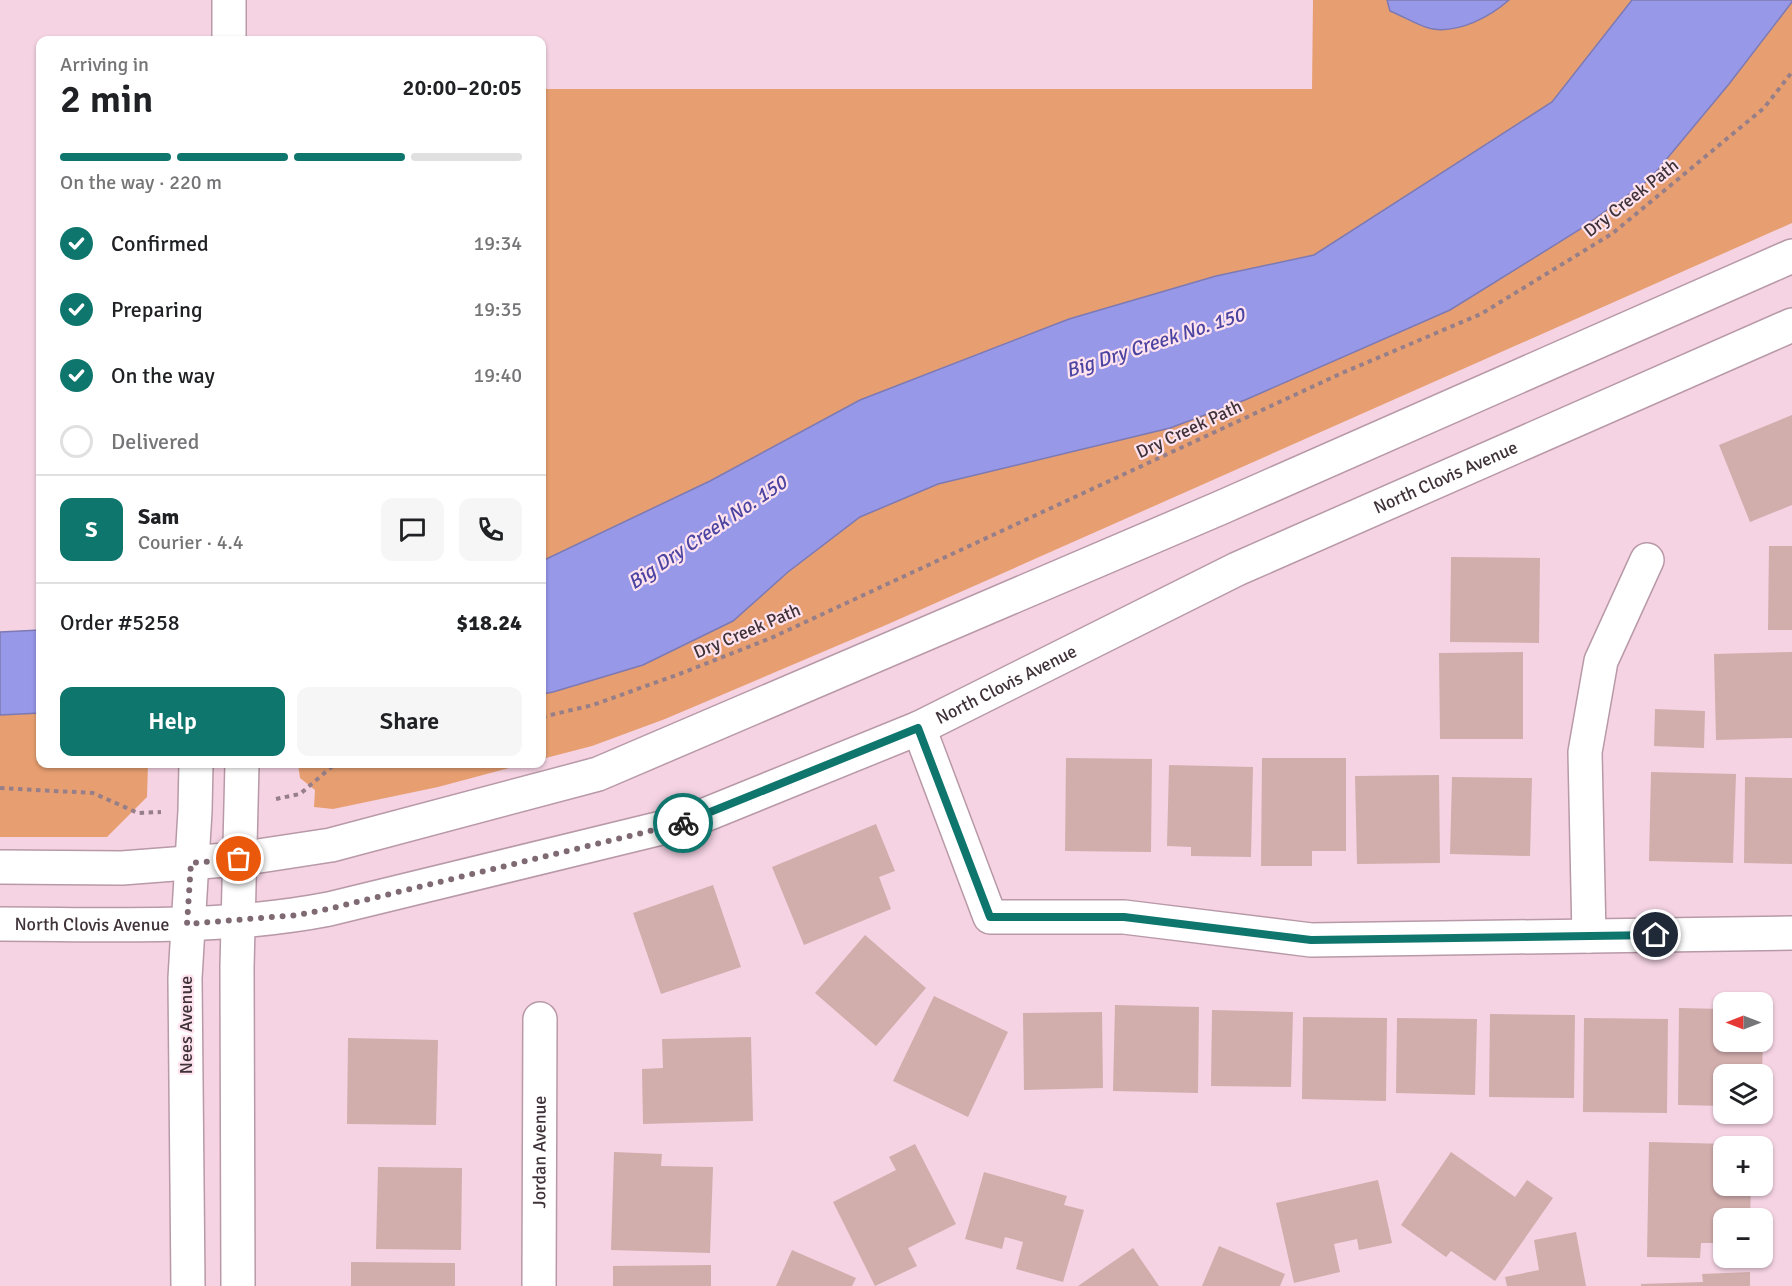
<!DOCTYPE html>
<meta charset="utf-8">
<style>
body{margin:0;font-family:Signika,sans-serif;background:#f6f6f6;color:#202124;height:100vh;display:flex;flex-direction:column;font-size:22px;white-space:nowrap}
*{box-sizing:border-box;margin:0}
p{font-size:20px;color:#757577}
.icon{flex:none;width:33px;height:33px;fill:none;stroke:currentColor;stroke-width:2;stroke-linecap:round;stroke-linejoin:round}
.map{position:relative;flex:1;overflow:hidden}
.sheet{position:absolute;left:36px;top:36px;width:510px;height:732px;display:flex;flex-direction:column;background:#fff;border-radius:12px;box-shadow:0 2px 4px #0004}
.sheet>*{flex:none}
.needle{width:39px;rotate:270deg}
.buttons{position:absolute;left:1713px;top:992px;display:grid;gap:12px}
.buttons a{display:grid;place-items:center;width:60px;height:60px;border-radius:12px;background:#fff;box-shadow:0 2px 4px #0004;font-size:30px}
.pin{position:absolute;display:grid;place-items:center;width:51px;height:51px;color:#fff;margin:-26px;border:3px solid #fff;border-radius:50%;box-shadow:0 2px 6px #0007}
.courier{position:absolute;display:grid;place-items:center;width:60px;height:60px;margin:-30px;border:4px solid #0f766e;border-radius:50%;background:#fff;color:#222;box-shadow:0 2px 8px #0007}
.overview em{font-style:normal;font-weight:600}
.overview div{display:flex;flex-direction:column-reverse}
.overview{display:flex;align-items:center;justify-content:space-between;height:102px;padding:0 24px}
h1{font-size:39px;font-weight:600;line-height:45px}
.bar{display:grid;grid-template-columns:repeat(4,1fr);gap:9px 6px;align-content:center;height:72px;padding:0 24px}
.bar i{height:8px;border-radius:4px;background:#e0e0e0}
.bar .active{background:#0f766e}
.bar p{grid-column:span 4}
.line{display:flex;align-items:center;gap:15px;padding:0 24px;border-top:2px solid #e0e0e0}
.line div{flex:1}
.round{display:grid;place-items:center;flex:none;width:63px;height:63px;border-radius:12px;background:#f6f6f6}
ol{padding:0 24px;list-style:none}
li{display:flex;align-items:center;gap:18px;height:66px}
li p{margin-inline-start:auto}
li .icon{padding:6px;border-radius:50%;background:#0f766e;color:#fff;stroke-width:4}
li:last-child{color:#757577}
li i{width:33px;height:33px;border:3px solid #e0e0e0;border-radius:50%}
.button{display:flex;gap:12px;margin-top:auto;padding:12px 24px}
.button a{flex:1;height:69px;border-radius:12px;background:#0f766e;color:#fff;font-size:24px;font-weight:600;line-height:69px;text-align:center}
.button a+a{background:#f6f6f6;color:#202124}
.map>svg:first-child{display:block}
.green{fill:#e79f71}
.water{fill:#9798e8;stroke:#7d79b3;stroke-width:1.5}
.building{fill:#d1adac}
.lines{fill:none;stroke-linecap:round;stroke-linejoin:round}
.minor-casing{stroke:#b899a7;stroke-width:36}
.secondary-casing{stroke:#b899a7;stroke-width:36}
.path{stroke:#977f8a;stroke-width:4;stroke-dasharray:4.5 4.5;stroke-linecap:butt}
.minor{stroke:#fff;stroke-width:33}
.secondary{stroke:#fff;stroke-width:33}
.done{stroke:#7f6a74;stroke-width:6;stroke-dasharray:0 10.8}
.route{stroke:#0f766e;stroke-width:8}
.labels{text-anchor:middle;stroke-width:4.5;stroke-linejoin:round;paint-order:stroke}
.street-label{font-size:18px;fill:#3f3238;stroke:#fee3ef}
.water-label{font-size:20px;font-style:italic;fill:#4b44a1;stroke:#fee3ef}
</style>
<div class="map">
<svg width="1792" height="1286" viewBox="0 0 1792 1286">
<rect width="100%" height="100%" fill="#f5d3e3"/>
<path class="green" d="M1313 0H1632L1552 102 1314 255 1216 276 1069 319 860 400 710 481 542 561V89H1312Z
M1792 2V223L886 625 665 719 592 746 542 759V694L553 692 733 621 788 572 860 517 938 484 1170 428 1245 400 1450 310 1579 230 1650 179 1729 84Z
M40 713V764H148L147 797 107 837H0V715Z
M298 764H524L438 787 333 809 314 807 315 790 300 778Z"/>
<path class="water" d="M1387 0H1509C1490 17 1459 33 1433 29 1422 28 1401 15 1390 11Z
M1632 0H1792V2L1729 84 1650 179 1579 230 1450 310 1245 400 1170 428 938 484 860 517 788 572 733 621 643 665 553 692 542 694V561L710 481 860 400 1069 319 1216 276 1314 255 1552 102Z
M40 630V713L0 715V632Z"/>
<path class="building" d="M1792 415V505L1750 522 1719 445Z
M1769 546H1792V630H1768Z
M1451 557 1540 558 1539 643 1450 642Z
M1523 652V739H1440L1439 653Z
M1792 652V738L1716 740 1714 654Z
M1655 709 1705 711 1704 748 1654 746Z
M1066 758 1152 759 1151 852 1065 851Z
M1262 758H1346V851H1312V866H1261Z
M1169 765 1253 767 1251 857 1191 856V847L1167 846Z
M1651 772 1736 774 1733 863 1649 861Z
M1439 775 1440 863 1357 864 1355 776Z
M1452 777 1532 778 1530 856 1450 854Z
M1745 777 1792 778V864L1744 863Z
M876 824 895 871 879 877 891 909 804 945 772 867Z
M713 885 741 967 661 994 633 913Z
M865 935 926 988 876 1046 815 993Z
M934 996 1008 1032 968 1117 893 1081Z
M1115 1005 1199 1007 1198 1093 1113 1091Z
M1679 1008 1724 1009V1041H1763L1762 1074H1724V1106L1678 1105Z
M1212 1010 1293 1012 1291 1087 1211 1086Z
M1102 1012 1103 1088 1024 1090 1023 1013Z
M1490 1014 1575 1015 1574 1098 1489 1097Z
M1303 1017 1387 1018 1386 1101 1302 1099Z
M1397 1018 1477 1019 1475 1095 1396 1093Z
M1584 1018 1668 1019 1667 1113 1583 1112Z
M751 1037 753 1121 643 1124 642 1069 663 1068 662 1039Z
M348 1038 438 1040 436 1125 347 1124Z
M1649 1142 1728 1144V1146H1724V1185H1751L1750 1218H1724V1243H1701L1700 1258 1647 1257Z
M915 1144 956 1224 908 1248 917 1266 875 1286 833 1202 896 1170 889 1157Z
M614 1152 662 1154 661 1166 713 1167 710 1253 611 1250Z
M1451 1152 1515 1197 1527 1180 1553 1198 1495 1281 1451 1251 1446 1257 1401 1225Z
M378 1167 462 1168 461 1250 376 1249Z
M984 1172 1067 1196 1064 1205 1084 1210 1063 1282 1016 1269 1023 1242 1005 1237 1002 1249 965 1239Z
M1378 1180 1392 1243 1359 1250 1357 1239 1334 1244 1340 1272 1294 1283 1276 1203Z
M1576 1232 1586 1286H1507L1505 1277 1539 1270 1534 1240Z
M1219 1246 1285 1274 1280 1286H1202Z
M1133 1248 1159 1286H1078Z
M792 1250 856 1278 852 1286H776Z
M351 1262 455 1263V1286H351Z
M711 1265V1286H613V1266Z
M1750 1272V1286H1641V1284L1703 1282 1702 1274Z"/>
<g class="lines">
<defs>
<g id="minor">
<path d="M919 728 990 917H1124L1311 940 1792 933"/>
<path d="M1589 936 1585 752 1601 661 1647 560"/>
<path id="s1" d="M539 1286 540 1019"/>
</g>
<g id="secondary">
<path d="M229 40V0"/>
<path d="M0 867 122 868 239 859 331 845 598 774 1220 508 1792 256"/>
<path id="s2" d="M0 924C109 924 221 930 329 909L690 821 919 728 1237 569 1792 325"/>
<path d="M188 1286 185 978 195 811 196 764"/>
<path d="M238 1286 237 967 242 764"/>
</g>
</defs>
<use href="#minor" class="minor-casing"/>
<use href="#secondary" class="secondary-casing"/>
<path class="path" d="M542 717 593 705 682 673 771 638 1342 373 1481 314 1613 233 1764 108 1792 72
M0 788 93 793 138 813 161 812
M276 799 300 794 335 764"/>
<use href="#minor" class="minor"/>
<use href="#secondary" class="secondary"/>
</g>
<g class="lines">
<path class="done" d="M239 859 191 863 187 924 298 915 328 909 683 823"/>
<path class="route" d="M683 823 918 728 990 917H1124L1311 940 1656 935"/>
</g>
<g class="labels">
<g class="street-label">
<text transform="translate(1631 198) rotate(-38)" y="6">Dry Creek Path</text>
<text transform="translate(1189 429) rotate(-25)" y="6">Dry Creek Path</text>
<text dy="6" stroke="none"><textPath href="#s2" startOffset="1532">North Clovis Avenue</textPath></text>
<text transform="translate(747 631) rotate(-23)" y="6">Dry Creek Path</text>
<text dy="6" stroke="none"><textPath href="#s2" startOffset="1046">North Clovis Avenue</textPath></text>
<text dy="6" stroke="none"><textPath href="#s2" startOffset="92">North Clovis Avenue</textPath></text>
<text transform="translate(186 1025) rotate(-90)" y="6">Nees Avenue</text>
<text dy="6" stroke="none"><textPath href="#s1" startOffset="134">Jordan Avenue</textPath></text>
</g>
<g class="water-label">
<text transform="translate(1155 342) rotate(-18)" y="7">Big Dry Creek No. 150</text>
<text transform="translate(707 532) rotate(-34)" y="7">Big Dry Creek No. 150</text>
</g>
</g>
</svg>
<div class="buttons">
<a><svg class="needle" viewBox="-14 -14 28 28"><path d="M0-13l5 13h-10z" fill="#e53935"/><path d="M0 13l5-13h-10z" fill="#757577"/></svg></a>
<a><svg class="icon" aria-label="layers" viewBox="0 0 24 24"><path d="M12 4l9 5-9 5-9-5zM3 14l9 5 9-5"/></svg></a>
<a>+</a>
<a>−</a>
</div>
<div class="pin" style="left:239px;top:859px;background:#ea580c"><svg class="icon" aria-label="bag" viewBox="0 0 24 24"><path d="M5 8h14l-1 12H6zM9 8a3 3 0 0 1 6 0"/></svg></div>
<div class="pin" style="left:1656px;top:935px;background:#1f2937"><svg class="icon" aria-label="home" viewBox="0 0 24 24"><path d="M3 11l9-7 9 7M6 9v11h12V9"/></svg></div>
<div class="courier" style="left:683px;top:823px"><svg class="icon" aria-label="bike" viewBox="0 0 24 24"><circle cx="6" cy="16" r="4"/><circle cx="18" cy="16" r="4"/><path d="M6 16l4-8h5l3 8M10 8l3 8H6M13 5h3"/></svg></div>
<section class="sheet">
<div class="overview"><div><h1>2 min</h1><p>Arriving in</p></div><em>20:00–20:05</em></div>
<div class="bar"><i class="active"></i><i class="active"></i><i class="active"></i><i></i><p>On the way · 220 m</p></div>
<ol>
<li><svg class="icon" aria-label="check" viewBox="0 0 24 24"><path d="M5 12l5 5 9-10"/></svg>Confirmed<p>19:34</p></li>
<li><svg class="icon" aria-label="check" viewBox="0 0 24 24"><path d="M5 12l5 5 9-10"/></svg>Preparing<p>19:35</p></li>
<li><svg class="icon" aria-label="check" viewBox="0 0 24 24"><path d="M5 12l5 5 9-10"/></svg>On the way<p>19:40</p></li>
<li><i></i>Delivered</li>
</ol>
<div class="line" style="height:108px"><b class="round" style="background:#0f766e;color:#fff">S</b><div><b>Sam</b><p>Courier · 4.4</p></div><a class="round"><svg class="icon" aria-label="chat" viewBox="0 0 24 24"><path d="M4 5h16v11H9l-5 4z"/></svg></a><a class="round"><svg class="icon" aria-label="phone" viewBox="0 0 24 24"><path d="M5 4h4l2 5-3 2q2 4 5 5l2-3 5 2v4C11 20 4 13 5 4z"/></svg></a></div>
<div class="line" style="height:78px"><div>Order #5258</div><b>$18.24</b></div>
<div class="button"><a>Help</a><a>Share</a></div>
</section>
</div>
